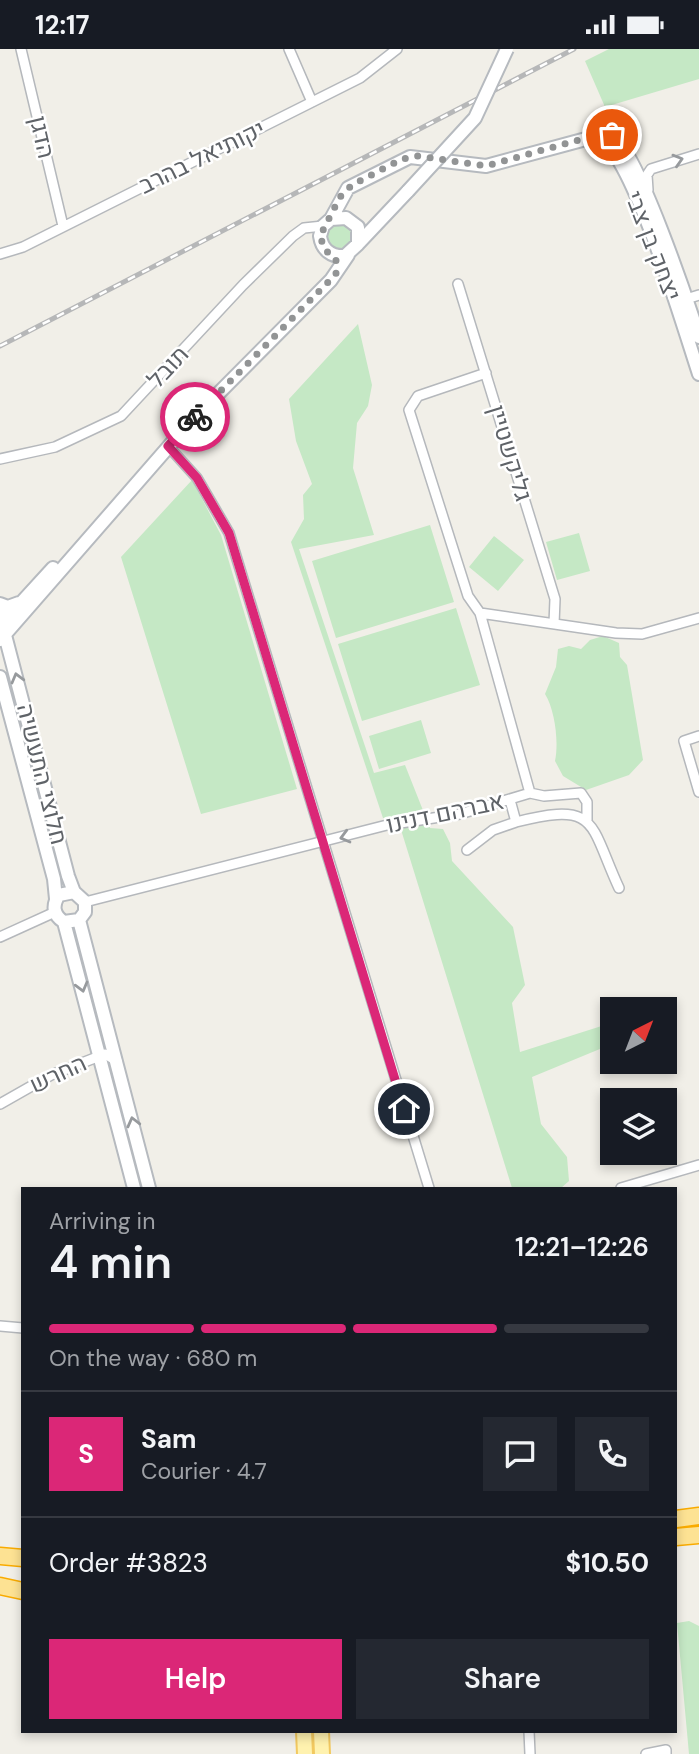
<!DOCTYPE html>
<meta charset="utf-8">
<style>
body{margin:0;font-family:"DM Sans",Heebo,sans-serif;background:#242831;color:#f1f3f6;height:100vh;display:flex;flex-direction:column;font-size:26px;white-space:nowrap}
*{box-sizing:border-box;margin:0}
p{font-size:23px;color:#9ea1a6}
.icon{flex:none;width:38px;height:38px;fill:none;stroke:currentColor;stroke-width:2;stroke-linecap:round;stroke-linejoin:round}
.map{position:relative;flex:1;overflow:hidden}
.sheet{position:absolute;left:21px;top:1138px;width:656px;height:546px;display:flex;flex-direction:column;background:#171b24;border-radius:0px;box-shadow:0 4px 10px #0003}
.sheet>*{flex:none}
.needle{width:46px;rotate:42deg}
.fabs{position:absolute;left:600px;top:948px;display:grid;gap:14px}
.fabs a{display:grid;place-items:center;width:77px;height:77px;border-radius:0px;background:#171b24;box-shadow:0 4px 10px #0003;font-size:35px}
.pin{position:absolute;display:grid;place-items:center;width:60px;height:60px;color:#fff;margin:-30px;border:4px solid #fff;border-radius:50%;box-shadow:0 2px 7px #0007}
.courier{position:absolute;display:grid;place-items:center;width:70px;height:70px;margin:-35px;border:5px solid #db2777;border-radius:50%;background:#fff;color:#222;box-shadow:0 2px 9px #0007}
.overview em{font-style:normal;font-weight:600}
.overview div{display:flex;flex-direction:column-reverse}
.overview{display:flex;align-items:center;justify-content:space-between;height:119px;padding:0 28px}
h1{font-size:46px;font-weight:600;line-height:52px}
.bar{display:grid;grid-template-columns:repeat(4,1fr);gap:10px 7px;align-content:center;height:84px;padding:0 28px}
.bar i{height:9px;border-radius:5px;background:#363941}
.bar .current{background:#db2777}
.bar p{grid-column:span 4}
.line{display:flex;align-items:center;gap:18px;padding:0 28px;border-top:2px solid #363941}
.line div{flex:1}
.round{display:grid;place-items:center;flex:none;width:74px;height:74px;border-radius:0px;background:#242831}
.cta{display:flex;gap:14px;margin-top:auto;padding:14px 28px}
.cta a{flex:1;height:80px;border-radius:0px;background:#db2777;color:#fff;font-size:28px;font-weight:600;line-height:80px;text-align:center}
.cta a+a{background:#242831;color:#f1f3f6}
.status{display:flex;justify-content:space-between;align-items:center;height:49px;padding:0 35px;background:#171b24;direction:ltr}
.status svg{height:19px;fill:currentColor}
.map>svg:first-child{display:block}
.green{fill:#c5e8c5}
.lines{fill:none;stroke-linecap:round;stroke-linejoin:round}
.street-casing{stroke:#b5b8bc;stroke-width:12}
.secondary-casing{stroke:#b6babf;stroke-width:16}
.primary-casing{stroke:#f2c960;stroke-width:18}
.highway-casing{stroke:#f9ab00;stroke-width:19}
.street{stroke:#fff;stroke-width:9}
.secondary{stroke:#fff;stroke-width:12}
.primary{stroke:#fff2af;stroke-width:14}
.highway{stroke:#fde293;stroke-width:16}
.rail-casing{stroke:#b6b7b8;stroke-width:5}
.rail{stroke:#fff;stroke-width:2.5;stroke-dasharray:8;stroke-linecap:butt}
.secondary-bridge-casing{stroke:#b6babf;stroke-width:16;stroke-linecap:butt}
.secondary-bridge{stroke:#fff;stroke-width:12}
.oneway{stroke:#979a9d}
.done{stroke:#929495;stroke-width:7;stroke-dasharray:0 12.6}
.route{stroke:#db2777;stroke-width:9}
.labels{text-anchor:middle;stroke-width:5;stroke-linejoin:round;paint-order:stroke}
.street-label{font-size:24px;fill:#5f6368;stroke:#fff}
</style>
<div class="status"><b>12:17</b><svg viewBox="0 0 49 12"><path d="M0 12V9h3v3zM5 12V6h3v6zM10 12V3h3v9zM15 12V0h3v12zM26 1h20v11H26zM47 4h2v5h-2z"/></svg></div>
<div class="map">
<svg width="699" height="1705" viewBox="0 0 699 1705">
<rect width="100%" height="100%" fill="#f1efe8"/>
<path class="green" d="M609 0H699V30L605 58 585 12Z
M339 172 352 178 355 192 340 203 327 196 326 180Z
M358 275 372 336 368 357 357 374 353 419 374 486 299 500 374 724 405 716 430 779 443 780 450 794 452 812 513 878 525 936 512 954 520 1003 611 974 612 995 532 1028 541 1075 567 1108 569 1132 561 1139H512L398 771 383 769 291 493 304 470 303 446 312 435 296 392 289 350Z
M192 431 221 486 297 740 201 765 121 508Z
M430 476 454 553 336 589 312 512Z
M579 484 590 522 557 531 546 493Z
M494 487 524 511 498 542 469 518Z
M456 559 480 636 362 672 338 595Z
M603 587 619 594 620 608 627 616 643 711 629 726 586 741 563 727 555 712C559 693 555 661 545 645L556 618 558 600 569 597 581 600 590 591Z
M421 671 431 704 379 720 369 687Z
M689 1572 699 1577V1705H689L677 1574Z"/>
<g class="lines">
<defs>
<path id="street" d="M21 0 63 177
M289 0 312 53
M648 141 647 126 651 120 699 105
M0 205 23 198 360 29 397 0
M458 235 555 550 554 575
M686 250 699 246
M168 397 197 429 229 484 429 1139
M0 410 55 398 121 367 243 236 293 187 304 179 323 177
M480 564 616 584 642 585 699 569
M699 687 684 692 699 743
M530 744 544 747 581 744 587 753V771
M510 751 516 773C599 752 589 774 619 839
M467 801 493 781 516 773
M85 853 387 776 460 765 530 744 480 564 468 547 409 361 418 347 486 324
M0 888 55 863
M0 1055 51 1026 105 1005 117 1012
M621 1139 699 1116
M0 1277 23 1279
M529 1682 530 1705
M646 1705 666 1701V1705"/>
<path id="secondary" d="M596 86C602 85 607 83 612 86 637 101 688 254 699 288
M331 170 346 169 358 178V195L345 207C331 208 322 201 320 187L323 177 331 170 348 139 410 108 486 117 586 90H601C635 112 684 280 699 325
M358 195 408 142
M0 555 8 558 19 554
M0 567 68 827 74 843 85 853V863L79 871 64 873C53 866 52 856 59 846L74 843
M0 577 53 519
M0 591 191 372 331 231 348 206
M0 628 54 830 56 850
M79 871 149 1139
M64 873 134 1139"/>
<path id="primary" d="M304 1682 305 1705
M321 1682 322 1705"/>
<path id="highway" d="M676 1470 699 1467
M676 1488 699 1486
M0 1507 23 1509
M0 1537 23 1542"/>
</defs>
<use href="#street" class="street-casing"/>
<use href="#secondary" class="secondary-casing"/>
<use href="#primary" class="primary-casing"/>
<use href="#highway" class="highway-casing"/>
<use href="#street" class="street"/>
<use href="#secondary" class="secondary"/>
<use href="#primary" class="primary"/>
<use href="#highway" class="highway"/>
<defs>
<path id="rail" d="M0 297 574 0"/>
</defs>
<use href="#rail" class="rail-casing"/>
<use href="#rail" class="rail"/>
<defs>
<path id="secondary-bridge" d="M408 142 475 69 507 0"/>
</defs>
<use href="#secondary-bridge" class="secondary-bridge-casing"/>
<use href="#secondary-bridge" class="secondary-bridge"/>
</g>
<defs><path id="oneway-chevron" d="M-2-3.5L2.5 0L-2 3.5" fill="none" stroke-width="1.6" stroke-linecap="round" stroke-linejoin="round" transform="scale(1.75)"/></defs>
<g class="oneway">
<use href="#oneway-chevron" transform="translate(678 111) rotate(-17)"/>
<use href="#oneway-chevron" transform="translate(17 629) rotate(-105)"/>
<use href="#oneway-chevron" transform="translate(345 788) rotate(165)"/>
<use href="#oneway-chevron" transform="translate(82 938) rotate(75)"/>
<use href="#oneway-chevron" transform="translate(133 1073) rotate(-104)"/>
</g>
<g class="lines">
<path class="done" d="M195 368 336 225V210L325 201 320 187 340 148 352 136 402 110 418 107 486 117 600 85 612 86"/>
<path class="route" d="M195 368 168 397 197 429 229 484 404 1060"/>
</g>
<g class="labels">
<g class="street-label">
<text transform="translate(42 88) rotate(77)" y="8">הדגן</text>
<text transform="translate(202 108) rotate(-26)" y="8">יקותיאל בהרב</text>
<text transform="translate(653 197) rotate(69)" y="8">יצחק בן צבי</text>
<text transform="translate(168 318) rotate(-47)" y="8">תובל</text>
<text transform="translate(510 404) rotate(73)" y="8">גליקשטיין</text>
<text transform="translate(42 725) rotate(76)" y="8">חלוצי התעשיה</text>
<text transform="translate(445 764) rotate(-12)" y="8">אברהם דנינו</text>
<text transform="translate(58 1025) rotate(-25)" y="8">החרש</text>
</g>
</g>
</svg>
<div class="fabs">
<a><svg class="needle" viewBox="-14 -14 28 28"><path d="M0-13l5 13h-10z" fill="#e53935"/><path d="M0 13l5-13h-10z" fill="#9ea1a6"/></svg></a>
<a><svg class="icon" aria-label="layers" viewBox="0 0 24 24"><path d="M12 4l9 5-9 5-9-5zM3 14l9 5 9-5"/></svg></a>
</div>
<div class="pin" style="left:612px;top:86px;background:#ea580c"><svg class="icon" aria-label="bag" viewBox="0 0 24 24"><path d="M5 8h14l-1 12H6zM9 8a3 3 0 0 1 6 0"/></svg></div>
<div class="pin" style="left:404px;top:1060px;background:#1f2937"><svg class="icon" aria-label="home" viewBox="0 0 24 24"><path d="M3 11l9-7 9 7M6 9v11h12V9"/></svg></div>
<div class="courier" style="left:195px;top:368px"><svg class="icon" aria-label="bike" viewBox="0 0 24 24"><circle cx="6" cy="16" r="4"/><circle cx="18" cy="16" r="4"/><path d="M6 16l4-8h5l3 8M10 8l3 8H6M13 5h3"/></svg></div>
<section class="sheet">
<div class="overview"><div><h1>4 min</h1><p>Arriving in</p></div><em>12:21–12:26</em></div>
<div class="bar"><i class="current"></i><i class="current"></i><i class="current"></i><i></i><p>On the way · 680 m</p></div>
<div class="line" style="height:126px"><b class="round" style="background:#db2777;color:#fff">S</b><div><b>Sam</b><p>Courier · 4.7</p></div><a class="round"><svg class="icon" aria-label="chat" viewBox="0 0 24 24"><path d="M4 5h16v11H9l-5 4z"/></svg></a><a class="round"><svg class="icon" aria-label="phone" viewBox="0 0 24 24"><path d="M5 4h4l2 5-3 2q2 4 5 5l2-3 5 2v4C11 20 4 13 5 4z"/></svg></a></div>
<div class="line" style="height:91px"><div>Order #3823</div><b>$10.50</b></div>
<div class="cta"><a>Help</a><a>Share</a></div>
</section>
</div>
